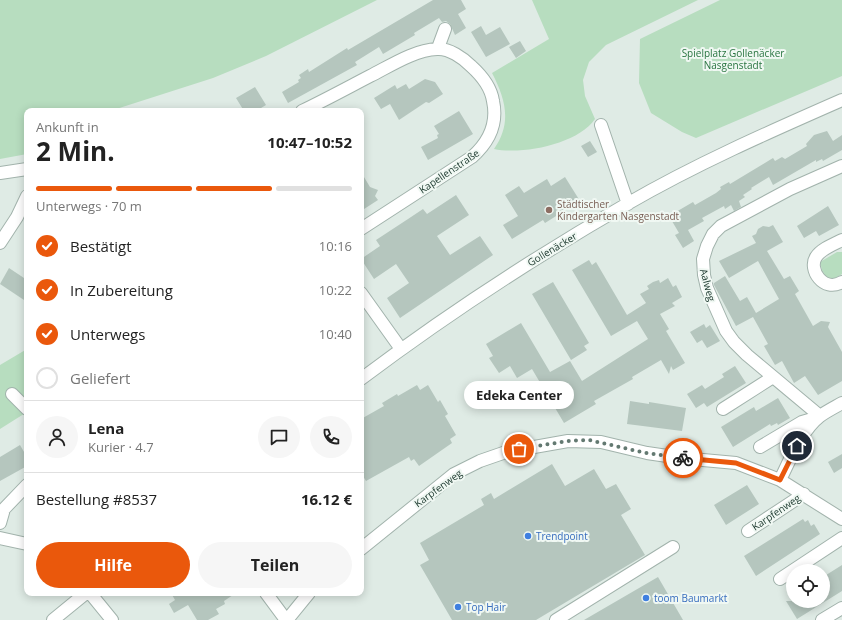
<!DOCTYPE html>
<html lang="de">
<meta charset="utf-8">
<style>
body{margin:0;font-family:"Open Sans",sans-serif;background:#f6f6f6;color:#222;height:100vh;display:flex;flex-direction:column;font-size:15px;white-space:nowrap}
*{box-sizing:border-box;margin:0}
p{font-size:13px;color:#767676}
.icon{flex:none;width:22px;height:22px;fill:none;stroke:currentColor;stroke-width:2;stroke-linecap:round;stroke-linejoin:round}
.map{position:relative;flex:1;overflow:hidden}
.sheet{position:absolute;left:24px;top:108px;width:340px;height:488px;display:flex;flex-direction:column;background:#fff;border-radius:8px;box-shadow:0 2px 10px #0003}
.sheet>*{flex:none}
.buttons{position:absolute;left:786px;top:564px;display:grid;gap:8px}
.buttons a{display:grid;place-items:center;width:44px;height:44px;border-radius:50%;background:#fff;box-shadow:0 2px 10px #0003;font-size:20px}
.pin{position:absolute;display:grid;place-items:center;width:34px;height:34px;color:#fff;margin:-17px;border:2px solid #fff;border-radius:50%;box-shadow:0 1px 4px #0007}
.courier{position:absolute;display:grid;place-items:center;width:40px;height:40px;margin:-20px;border:3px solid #ea580c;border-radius:50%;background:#fff;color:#222;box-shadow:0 1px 5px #0007}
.bubble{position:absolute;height:28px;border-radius:14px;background:#fff;box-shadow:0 2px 10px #0003;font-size:13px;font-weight:700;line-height:28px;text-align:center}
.summary em{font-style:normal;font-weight:700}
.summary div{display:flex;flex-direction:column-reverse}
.summary{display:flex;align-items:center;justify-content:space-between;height:68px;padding:0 12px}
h1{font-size:26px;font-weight:700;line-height:30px}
.bar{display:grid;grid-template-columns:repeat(4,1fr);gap:6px 4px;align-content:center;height:48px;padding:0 12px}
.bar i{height:5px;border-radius:3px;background:#e0e0e0}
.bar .current{background:#ea580c}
.bar p{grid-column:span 4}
.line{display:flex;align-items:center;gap:10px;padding:0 12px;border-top:1px solid #e0e0e0}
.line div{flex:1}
.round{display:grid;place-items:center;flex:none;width:42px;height:42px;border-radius:21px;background:#f6f6f6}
ol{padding:0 12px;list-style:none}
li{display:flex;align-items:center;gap:12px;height:44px}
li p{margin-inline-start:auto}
li .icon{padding:4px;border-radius:50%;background:#ea580c;color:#fff;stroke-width:4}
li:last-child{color:#767676}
li i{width:22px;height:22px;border:2px solid #e0e0e0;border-radius:50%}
.cta{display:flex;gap:8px;margin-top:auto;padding:8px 12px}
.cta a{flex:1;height:46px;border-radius:24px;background:#ea580c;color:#fff;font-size:16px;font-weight:700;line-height:46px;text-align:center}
.cta a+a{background:#f6f6f6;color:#222}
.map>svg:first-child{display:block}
.green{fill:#b7ddbf}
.building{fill:#b5c6be}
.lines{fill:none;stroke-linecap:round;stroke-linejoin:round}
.minor-casing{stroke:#a2b3ac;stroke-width:14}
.minor{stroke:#fff;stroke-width:12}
.done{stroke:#637971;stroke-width:4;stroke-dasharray:0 7.2}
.route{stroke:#ea580c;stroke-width:5}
.education-dot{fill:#8d6e63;stroke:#f0f8f3;stroke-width:1.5}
.shop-dot{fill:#3f7fe0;stroke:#f0f8f3;stroke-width:1.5}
.labels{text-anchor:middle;stroke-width:4;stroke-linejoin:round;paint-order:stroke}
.park-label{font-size:10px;fill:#287440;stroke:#f0f8f3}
.street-label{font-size:10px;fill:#203c32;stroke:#f0f8f3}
.education-label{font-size:10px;fill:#785e54;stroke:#f0f8f3;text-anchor:start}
.shop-label{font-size:10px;fill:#366cbe;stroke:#f0f8f3;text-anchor:start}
</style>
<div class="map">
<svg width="842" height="620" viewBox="0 0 842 620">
<rect width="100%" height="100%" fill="#dfebe5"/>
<path class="green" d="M0 0H377L266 56 213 78 110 111H27V154L0 159Z
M532 0H698L606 45 589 62 583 80 585 96 595 119C578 144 523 155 494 149 512 123 506 100 492 73L549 39Z
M720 0H842V76L696 138 682 132 651 113 639 83 640 39Z
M837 252H842V274L829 282 822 270 820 262Z
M27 349V412L0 429V365Z"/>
<path class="building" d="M433 0H461L466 9 458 14 466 28 455 35 450 24 446 21 442 22 439 18 414 33 415 35 383 54 379 47 355 62 357 65 288 103 282 92 299 82 298 80 301 78 299 75 308 69 309 72 347 48 348 50Z
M481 26 486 35 500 27 510 44 486 57 471 32Z
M520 41 526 51 516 58 509 47Z
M425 79 435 82 443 94 429 103 426 102 399 120 390 104 381 109 374 98 395 85 397 89 406 84 409 89Z
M255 87 266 105 256 111H244L236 98Z
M459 111 473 134 428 160 421 147 438 138 437 135 439 134 434 126Z
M827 131 833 141 842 135V150L823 161 822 159 816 162V160L773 185 769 177 751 188 752 189 743 195 745 197 739 201 741 207 734 211 731 205 725 209 724 206 702 218 704 221 688 230 694 241 683 248 675 235 679 233 669 216 693 202 695 205 716 193 721 189 720 187 729 182 730 184 773 158 775 161 782 157 785 159 807 146 806 144 814 135Z
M590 141 597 152 588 157 581 146Z
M361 172 370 187 378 190 375 196 378 200 361 211Z
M565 177 580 201 545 223 543 220 512 239 503 225 518 216 505 195 519 186 524 193 547 179 551 186Z
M456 195 469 215 437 236 450 255 480 236 493 255 400 318 387 298 409 283 396 264 374 279 361 259 380 246 376 240 408 219 423 209 427 214Z
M828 206 839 225 819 236 816 231 804 238 797 226Z
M773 225 783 242 767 251 784 279 790 276 799 291 795 294 813 326 821 321 830 322 828 327 842 352V381L818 395 805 376 794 383 782 361 775 365 764 346 768 344 753 317 736 326 714 285V283L725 276 740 301 747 297 756 313 779 299 758 261 729 278 719 261 756 243 752 236 756 234 758 229 763 226 769 227Z
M589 260 592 265 596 262 627 315 646 303 640 294 649 289 647 286 653 282 659 280 660 283 668 278 673 287 676 285 682 297 672 303 675 306 660 314 669 329 666 331 685 363 673 370 671 366 669 374 661 360 632 377 633 379 594 401 596 404 564 423 532 369 517 378 510 366 499 373 489 358 493 356 486 344 521 323 550 372 570 361 582 381 648 339 637 321 611 336 572 270Z
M9 268 27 280V302L0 284Z
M553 282 589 343 584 346 587 350 571 360 532 294Z
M704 324 706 328 710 325 720 341 707 348 702 340 697 343 690 332Z
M735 366 746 383 707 407 704 403 696 408 687 394 702 385 705 389 724 377 722 374Z
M417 385 420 390 428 385 438 402 440 400 448 414 445 416 456 435 450 439 452 443 419 466 414 459 411 461 409 457 366 481 361 473V419L384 406 382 403 397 394 398 396Z
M778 398 790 418 778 425 777 423 771 426 770 424 733 447 721 427 754 407 756 411Z
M630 401 649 404V402L686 408 682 431 627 424Z
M20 445 27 457V466L0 481V457Z
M842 454V468L834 473 828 462Z
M552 464 565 486 594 469 606 489 616 484 631 509 621 515 645 555 536 620H452L420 565 429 560 420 543 484 505 481 499 491 493 494 499Z
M747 485 759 504 726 525 714 505Z
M803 519 805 522 808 520 811 526 814 524 820 534 756 576 744 556Z
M842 565V591L797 619 786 601H823V577Z
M658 577 683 620H584Z
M171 593H236L224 601 225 604 216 609 219 614 208 620H197L188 605 174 613 169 604 175 600Z"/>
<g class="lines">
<defs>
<path id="minor" d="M438 48 445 29
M302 111C325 100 347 88 370 76 390 66 414 50 437 49 449 48 463 58 471 66 481 75 491 87 493 101 498 124 489 142 472 157L361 229
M601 125 628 204
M0 173 27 169
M842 240C834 244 821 249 816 257 808 269 823 293 842 282
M0 243 17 217 27 196
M361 293 401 349
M361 379C446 315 535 257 627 204 696 164 769 132 842 100
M12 394 27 409
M723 409 773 377
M820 416 747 355 734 342 726 331 707 288 704 275 703 259 707 246 713 234 721 226 790 189 842 166
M760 447 802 422 819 417
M780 480C791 458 801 431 820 416 827 411 835 407 842 403
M0 523 4 509 27 485
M748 531 804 494
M0 538 27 544
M361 549 454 474 480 461 506 452 568 441 601 442 647 453 681 458 736 463 780 480 842 519
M780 579 842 538
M90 593 112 620
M266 593 286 620
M53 620 86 593
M287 620 309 593
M556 620 673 547
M822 620 842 608"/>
</defs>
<use href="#minor" class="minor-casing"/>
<use href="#minor" class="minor"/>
</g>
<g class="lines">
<path class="done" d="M519 449 568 441 589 440 646 453 683 458"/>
<path class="route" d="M683 458 736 463 780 480 797 446"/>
</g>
<circle class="education-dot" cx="549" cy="210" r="4"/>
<g class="shop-dot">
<circle cx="528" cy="536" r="4"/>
<circle cx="646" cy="598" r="4"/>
<circle cx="458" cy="607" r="4"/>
</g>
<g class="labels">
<g class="park-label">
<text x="733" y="57">Spielplatz Gollenäcker<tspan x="733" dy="12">Nasgenstadt</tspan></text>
</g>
<g class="street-label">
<text transform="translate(449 171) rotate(-34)" y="4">Kapellenstraße</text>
<text transform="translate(552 249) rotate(-31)" y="4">Gollenäcker</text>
<text transform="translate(708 285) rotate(75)" y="4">Aalweg</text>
<text transform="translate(438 488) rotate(-36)" y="4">Karpfenweg</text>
<text transform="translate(776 512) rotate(-34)" y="4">Karpfenweg</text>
</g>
<g class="education-label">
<text x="557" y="208">Städtischer<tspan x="557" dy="12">Kindergarten Nasgenstadt</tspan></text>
</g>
<g class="shop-label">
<text x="536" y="540">Trendpoint</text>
<text x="654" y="602">toom Baumarkt</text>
<text x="466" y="611">Top Hair</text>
</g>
</g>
</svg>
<div class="buttons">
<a><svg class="icon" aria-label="locate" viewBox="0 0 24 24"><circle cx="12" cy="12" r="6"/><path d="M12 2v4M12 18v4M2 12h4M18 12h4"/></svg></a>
</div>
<div class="pin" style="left:519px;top:449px;background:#ea580c"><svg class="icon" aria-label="bag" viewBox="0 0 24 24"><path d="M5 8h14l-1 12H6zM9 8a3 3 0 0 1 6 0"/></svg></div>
<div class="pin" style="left:797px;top:446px;background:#1f2937"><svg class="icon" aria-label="home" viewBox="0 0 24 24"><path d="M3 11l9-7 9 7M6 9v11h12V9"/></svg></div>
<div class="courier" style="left:683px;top:458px"><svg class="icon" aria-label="bike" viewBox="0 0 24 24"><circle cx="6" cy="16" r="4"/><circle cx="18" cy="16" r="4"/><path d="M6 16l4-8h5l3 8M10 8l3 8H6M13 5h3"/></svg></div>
<div class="bubble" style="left:464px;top:381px;width:110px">Edeka Center</div>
<section class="sheet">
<div class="summary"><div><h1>2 Min.</h1><p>Ankunft in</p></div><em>10:47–10:52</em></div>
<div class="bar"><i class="current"></i><i class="current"></i><i class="current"></i><i></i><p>Unterwegs · 70 m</p></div>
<ol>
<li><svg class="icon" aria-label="check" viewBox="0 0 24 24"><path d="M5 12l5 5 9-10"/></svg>Bestätigt<p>10:16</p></li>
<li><svg class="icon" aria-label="check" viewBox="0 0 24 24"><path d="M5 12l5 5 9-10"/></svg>In Zubereitung<p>10:22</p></li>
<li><svg class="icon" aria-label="check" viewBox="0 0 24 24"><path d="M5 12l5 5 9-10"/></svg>Unterwegs<p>10:40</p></li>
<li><i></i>Geliefert</li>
</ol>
<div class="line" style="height:72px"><a class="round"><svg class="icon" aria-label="person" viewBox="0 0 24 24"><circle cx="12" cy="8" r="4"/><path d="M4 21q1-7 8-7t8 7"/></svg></a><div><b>Lena</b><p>Kurier · 4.7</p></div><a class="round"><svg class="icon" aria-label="chat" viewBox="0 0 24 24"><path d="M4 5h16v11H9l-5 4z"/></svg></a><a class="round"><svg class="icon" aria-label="phone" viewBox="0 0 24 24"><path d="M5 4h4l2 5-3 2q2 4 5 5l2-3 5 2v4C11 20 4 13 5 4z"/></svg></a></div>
<div class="line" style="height:52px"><div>Bestellung #8537</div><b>16.12 €</b></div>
<div class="cta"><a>Hilfe</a><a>Teilen</a></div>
</section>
</div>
